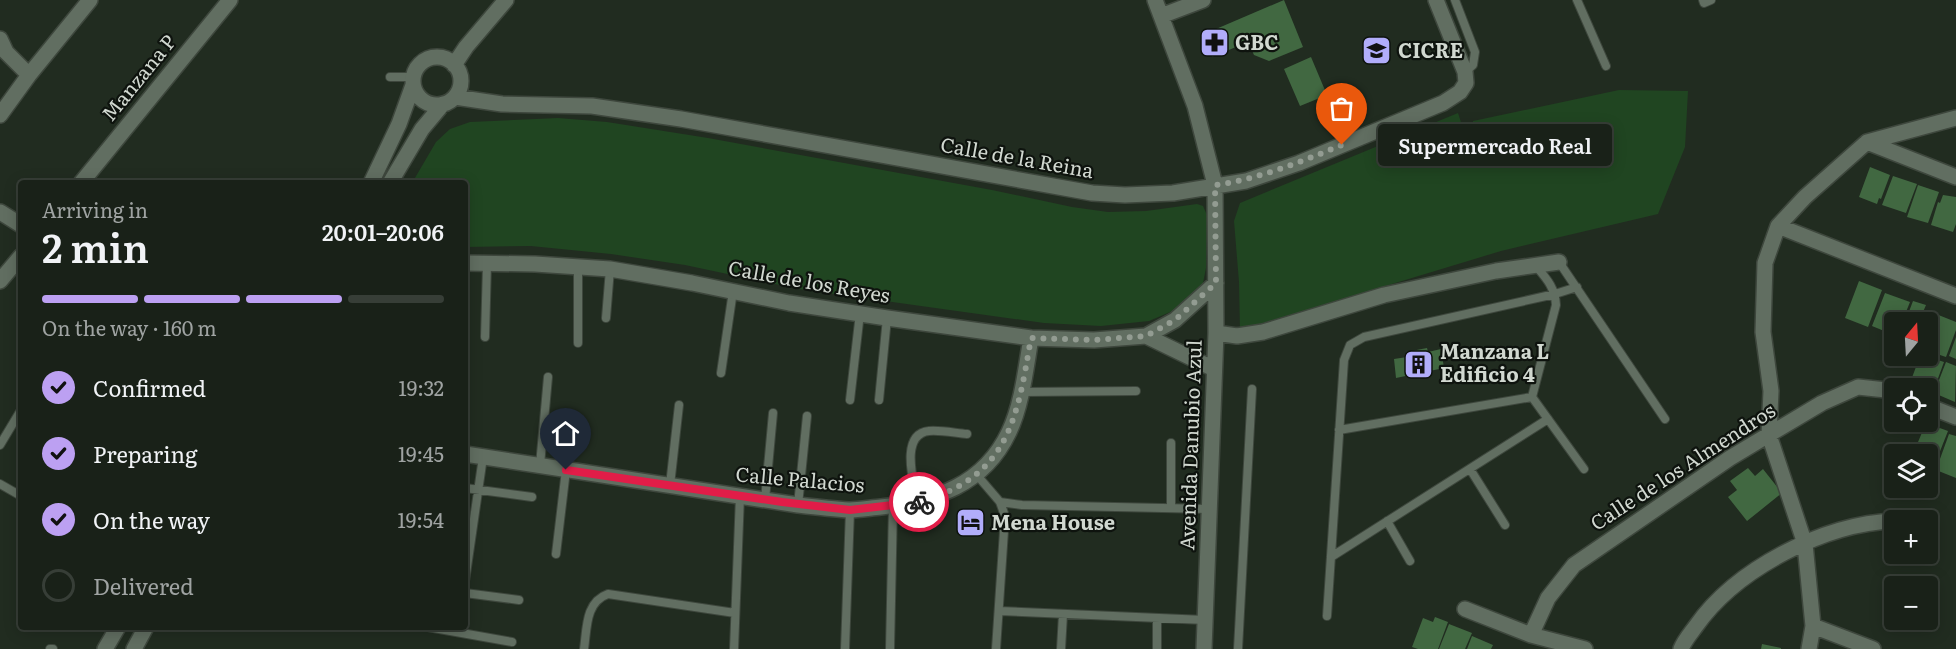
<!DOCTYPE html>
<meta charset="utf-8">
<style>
body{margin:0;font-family:Literata,serif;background:#262e25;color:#f1f3f6;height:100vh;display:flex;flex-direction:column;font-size:22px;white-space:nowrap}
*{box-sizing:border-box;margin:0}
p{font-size:20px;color:#9fa3a2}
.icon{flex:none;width:33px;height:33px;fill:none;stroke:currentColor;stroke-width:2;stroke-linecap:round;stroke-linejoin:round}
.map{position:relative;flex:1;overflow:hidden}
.details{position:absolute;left:18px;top:180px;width:450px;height:450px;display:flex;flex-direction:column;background:#192118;border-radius:6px;box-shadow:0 3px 15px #0003,0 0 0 2px #373e37}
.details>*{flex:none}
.needle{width:39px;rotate:18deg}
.fabs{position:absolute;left:1884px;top:312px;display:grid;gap:12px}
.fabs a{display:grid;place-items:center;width:54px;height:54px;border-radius:6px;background:#192118;box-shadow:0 3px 15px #0003,0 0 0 2px #373e37;font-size:30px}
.pin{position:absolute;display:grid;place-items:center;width:51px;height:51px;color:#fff;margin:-62px -26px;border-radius:50% 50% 50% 0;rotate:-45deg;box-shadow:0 0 6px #0007}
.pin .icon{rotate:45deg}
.courier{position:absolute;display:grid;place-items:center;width:60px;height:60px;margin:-30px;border:4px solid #e11d48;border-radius:50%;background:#fff;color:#222;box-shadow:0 2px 8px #0007}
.bubble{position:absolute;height:42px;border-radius:6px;background:#192118;box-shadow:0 3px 15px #0003,0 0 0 2px #373e37;font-size:20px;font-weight:600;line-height:42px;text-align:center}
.summary em{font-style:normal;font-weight:600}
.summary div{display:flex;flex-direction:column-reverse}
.summary{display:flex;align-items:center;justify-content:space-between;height:102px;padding:0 24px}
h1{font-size:39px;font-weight:600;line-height:45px}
.bar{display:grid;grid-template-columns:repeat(4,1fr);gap:9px 6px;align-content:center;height:72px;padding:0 24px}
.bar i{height:8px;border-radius:4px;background:#373e37}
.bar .active{background:#bca0f2}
.bar p{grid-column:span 4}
ol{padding:0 24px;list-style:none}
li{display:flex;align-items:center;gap:18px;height:66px}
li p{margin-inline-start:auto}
li .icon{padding:6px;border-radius:50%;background:#bca0f2;color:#111;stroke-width:4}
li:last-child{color:#9fa3a2}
li i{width:33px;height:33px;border:3px solid #373e37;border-radius:50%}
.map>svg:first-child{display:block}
.green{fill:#204521}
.building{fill:#416841}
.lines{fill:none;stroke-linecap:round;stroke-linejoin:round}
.service-casing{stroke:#3e473d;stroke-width:10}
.minor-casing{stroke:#3e473d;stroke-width:18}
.service{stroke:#616e61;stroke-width:8}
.minor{stroke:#616e61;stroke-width:15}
.done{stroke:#939c92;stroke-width:6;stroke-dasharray:0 10.8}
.route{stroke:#e11d48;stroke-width:8}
.labels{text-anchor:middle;stroke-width:4.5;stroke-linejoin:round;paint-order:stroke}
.poi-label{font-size:20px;font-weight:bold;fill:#d1d8d0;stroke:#0e130e;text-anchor:start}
.street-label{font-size:20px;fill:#d1d8d0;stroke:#0e130e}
</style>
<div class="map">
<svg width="1956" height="649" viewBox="0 0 1956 649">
<rect width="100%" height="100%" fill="#212c20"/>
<path class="green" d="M1619 90 1688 91 1685 147 1658 214 1501 251 1240 330 1239 282 1234 221 1240 203 1458 113 1471 153 1473 121Z
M558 118 607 122 708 138 992 190 1072 207 1108 212 1146 211 1197 204 1203 206 1207 215 1206 268 1203 283 1197 294 1182 307 1149 321 1101 326 1044 323 799 289 685 265 611 254 531 246 465 247V183H412L436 142 450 129 470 122Z"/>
<path class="building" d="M1284 0 1303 47 1269 61 1254 55 1248 42 1212 57 1202 35Z
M1311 57 1327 95 1300 106 1284 69Z
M1870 167 1890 175 1881 199 1879 198 1877 204 1859 197Z
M1893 176 1917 184 1906 213 1882 205Z
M1918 185 1939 192 1928 223 1907 217Z
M1943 195 1956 197V224L1953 232 1931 225 1938 202 1940 203Z
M1859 281 1882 290 1868 327 1845 318Z
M1885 293 1910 302 1902 322H1894V335L1872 326Z
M1913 301 1926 305 1923 312 1932 316 1929 322H1905Z
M1936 314 1956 322V330L1946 357 1928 351V336Z
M1956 337V359L1949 356Z
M1427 348 1428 352 1441 349 1444 368 1396 378 1394 359 1407 357 1406 352Z
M1920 356H1926L1944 362 1933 392 1910 383Z
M1946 362 1956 366 1955 402 1934 393Z
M1926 423 1948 431 1933 469 1928 467V454H1913Z
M1949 434 1956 436V478L1936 470Z
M1748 468 1755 476 1763 469 1782 493 1747 521 1728 497 1737 490 1730 481Z
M1435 617 1448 622 1438 649H1418L1412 647 1423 618 1433 622Z
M1449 624 1472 633 1465 649H1439Z
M1472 636 1493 645 1491 649H1467Z
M1762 644 1781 648V649H1761Z"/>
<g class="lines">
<defs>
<path id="service" d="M1455 0 1475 52 1473 65 1465 72
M1577 0 1606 66
M1703 0 1704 3 1711 0
M390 77H413
M1559 262 1665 419
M578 267V343
M606 318 610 269
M485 337 487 264
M721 373 733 291
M1021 392 1136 391
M1532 397 1556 305C1555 287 1546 278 1535 265
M1532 397 1584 469
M850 400 860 313
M879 400 887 318
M1339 430 1532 397
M0 445 21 410
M540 465 548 377
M1470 469 1505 525
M976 474 1000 502 1005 516 996 649
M0 484 21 496
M670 485 679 405
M465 488 532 497
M765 500 773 413
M917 502C914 483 899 434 929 431 941 430 955 433 967 434
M1000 502 1022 505 1209 509
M798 505 807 416
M1171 508V443
M1387 521 1410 561
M556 554 566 470
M1331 557 1548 419
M465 581 483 457
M465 593 519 600
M999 611 1205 620
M1327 616 1344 360 1350 345 1364 337 1555 294 1577 287
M428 627 512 642
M50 649H53
M584 649C587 629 585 602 608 594L735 613
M734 649 740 496
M845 649 850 510
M890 649 893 506
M1061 649 1063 614
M1157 649V618
M1238 649 1252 389"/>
<path id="minor" d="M1155 0 1195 106 1215 185 1216 333 1204 649
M1161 16 1203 0
M0 39 6 52 29 75
M413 81a24 24 0 1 1 48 0a24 24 0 1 1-48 0Z
M454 65 466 47 506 0
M455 97 502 104 592 106 681 119 1092 193 1125 195 1173 193 1246 181 1299 163 1443 103 1460 92 1466 83 1465 72 1436 0
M0 115 29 75 90 0
M1867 142 1956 177
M81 183 230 0
M371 183 399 124 413 85
M390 183 422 129 443 104
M0 212 21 225
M1778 226 1956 296
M465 263 535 264 610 269 692 283 789 303 887 318 1031 338 1094 340 1146 336 1175 320 1216 283
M0 281 21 256
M1216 333 1237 336 1263 332 1384 295 1496 271 1559 262
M1146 336 1214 369
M1928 406 1956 417
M465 454 798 505C815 507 832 509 849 510 859 510 870 508 881 507 935 501 984 485 1009 432 1022 405 1026 367 1031 338
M1465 609 1531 635 1585 649
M1813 626 1873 649
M1531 635 1548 598 1574 565 1730 458 1822 403 1858 387 1886 390 1894 393
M105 649 118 627
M134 649 146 627
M1681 649C1684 641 1691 633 1696 626 1736 569 1825 523 1894 521
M1809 649 1813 626 1805 544 1769 435 1771 391 1763 332 1765 263 1778 226 1805 197 1867 142 1956 118"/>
</defs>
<use href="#service" class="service-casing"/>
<use href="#minor" class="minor-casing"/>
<use href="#service" class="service"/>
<use href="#minor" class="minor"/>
</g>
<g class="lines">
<path class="done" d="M919 502C1009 477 1017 419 1031 338L1094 340 1146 336 1175 320 1216 283 1215 185C1259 179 1300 162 1342 145"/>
<path class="route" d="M566 470 782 502 850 510 919 502"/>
</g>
<defs>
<symbol id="pharmacy-square" viewBox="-11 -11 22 22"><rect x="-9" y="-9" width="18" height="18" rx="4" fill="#b1adfa" stroke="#0e130e"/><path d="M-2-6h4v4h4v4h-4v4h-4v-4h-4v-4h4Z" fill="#111"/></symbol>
<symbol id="school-square" viewBox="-11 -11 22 22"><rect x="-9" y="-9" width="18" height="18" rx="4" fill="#b1adfa" stroke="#0e130e"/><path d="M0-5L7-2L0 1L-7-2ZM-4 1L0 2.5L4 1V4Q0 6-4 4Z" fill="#111"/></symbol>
<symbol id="building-square" viewBox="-11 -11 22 22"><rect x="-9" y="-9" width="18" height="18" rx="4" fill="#b1adfa" stroke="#0e130e"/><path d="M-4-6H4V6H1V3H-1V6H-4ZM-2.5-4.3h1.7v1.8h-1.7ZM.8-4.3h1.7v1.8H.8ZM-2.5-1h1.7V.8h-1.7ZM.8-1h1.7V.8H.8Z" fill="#111"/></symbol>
<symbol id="hotel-square" viewBox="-11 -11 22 22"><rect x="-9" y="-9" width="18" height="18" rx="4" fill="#b1adfa" stroke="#0e130e"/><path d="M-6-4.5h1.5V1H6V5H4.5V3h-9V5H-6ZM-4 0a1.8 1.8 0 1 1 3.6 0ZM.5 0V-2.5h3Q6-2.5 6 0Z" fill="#111"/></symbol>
</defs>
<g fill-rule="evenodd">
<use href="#pharmacy-square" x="1198" y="26" width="33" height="33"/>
<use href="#school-square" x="1360" y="34" width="33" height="33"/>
<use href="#building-square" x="1402" y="348" width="33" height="33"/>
<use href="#hotel-square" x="954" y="506" width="33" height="33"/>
</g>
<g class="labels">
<g class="poi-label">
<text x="1235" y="50">GBC</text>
<text x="1398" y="58">CICRE</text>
<text x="1440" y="359">Manzana L<tspan x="1440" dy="23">Edificio 4</tspan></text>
<text x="991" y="530">Mena House</text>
</g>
<g class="street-label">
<text transform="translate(139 78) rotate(-51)" y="7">Manzana P</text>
<text transform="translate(1017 158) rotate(10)" y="7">Calle de la Reina</text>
<text transform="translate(809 282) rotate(10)" y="7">Calle de los Reyes</text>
<text transform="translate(1191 445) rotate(-88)" y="7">Avenida Danubio Azul</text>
<text transform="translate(1683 467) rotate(-33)" y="7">Calle de los Almendros</text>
<text transform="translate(800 480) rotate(5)" y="7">Calle Palacios</text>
</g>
</g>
</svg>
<div class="fabs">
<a><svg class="needle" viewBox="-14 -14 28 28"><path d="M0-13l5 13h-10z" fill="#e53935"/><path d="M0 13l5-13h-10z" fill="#9fa3a2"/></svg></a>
<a><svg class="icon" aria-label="locate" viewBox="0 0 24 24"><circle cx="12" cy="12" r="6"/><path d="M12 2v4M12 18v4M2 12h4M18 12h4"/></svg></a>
<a><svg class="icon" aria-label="layers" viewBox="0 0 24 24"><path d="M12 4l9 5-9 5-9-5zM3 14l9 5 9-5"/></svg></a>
<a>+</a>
<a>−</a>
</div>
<div class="pin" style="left:1342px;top:145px;background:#ea580c"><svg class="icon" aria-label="bag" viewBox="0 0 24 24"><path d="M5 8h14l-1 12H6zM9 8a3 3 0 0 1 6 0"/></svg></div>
<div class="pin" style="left:566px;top:470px;background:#1f2937"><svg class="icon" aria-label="home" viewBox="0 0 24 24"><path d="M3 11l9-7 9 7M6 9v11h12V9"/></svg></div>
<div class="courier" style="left:919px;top:502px"><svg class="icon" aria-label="bike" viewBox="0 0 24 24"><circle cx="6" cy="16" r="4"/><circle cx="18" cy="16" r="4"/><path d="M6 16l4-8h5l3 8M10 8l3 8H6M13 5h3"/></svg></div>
<div class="bubble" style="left:1378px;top:124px;width:234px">Supermercado Real</div>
<section class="details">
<div class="summary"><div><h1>2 min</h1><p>Arriving in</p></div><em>20:01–20:06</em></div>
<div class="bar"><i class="active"></i><i class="active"></i><i class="active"></i><i></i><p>On the way · 160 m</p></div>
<ol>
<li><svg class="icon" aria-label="check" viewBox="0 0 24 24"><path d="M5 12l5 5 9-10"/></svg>Confirmed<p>19:32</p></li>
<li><svg class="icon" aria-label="check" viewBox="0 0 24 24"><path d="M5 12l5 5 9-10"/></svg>Preparing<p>19:45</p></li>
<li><svg class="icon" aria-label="check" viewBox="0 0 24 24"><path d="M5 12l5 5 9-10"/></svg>On the way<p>19:54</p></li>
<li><i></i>Delivered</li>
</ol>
</section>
</div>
